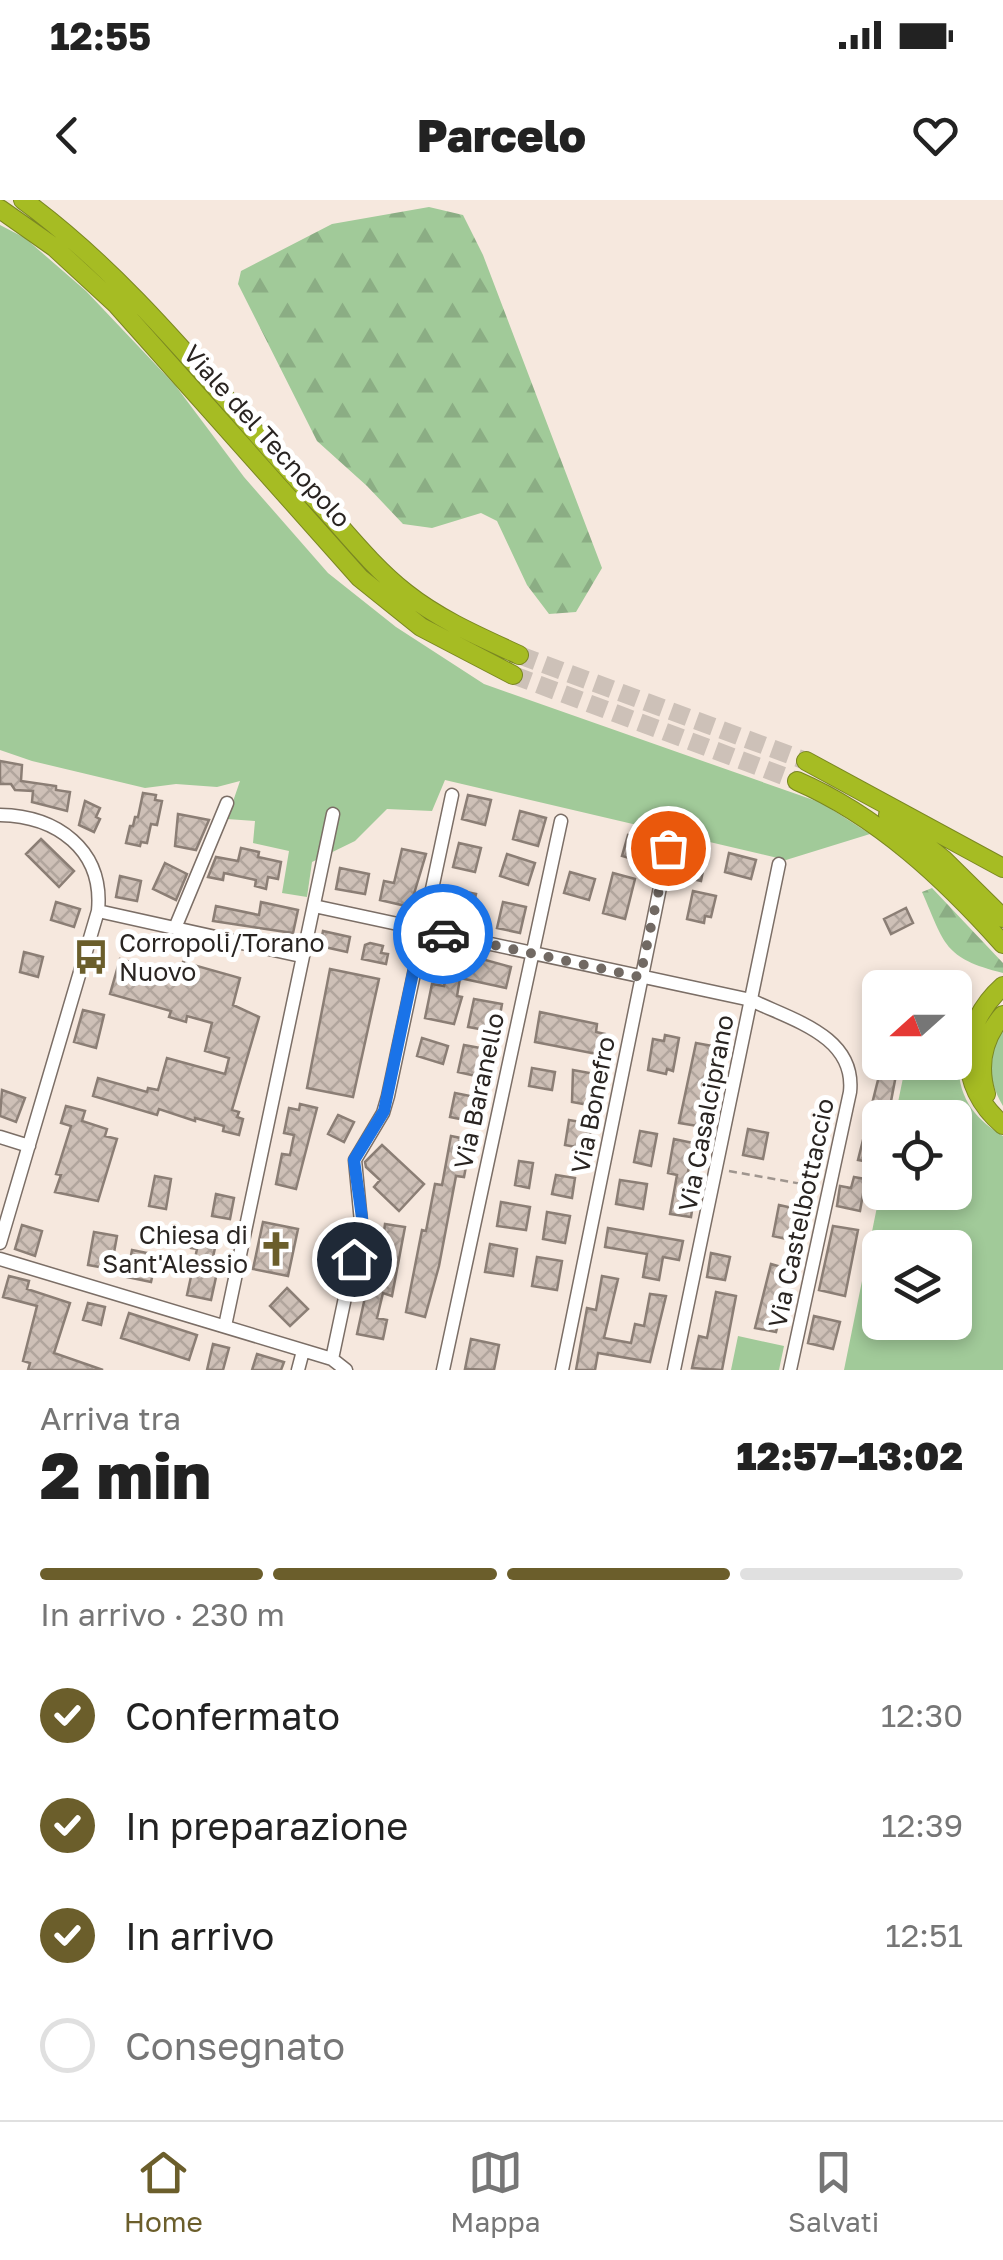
<!DOCTYPE html>
<html lang="it">
<meta charset="utf-8">
<style>
body{margin:0;font-family:"Golos Text",sans-serif;background:#f2f2f2;color:#222;height:100vh;display:flex;flex-direction:column;font-size:38px;white-space:nowrap}
*{box-sizing:border-box;margin:0}
p{font-size:32px;color:#767676}
.icon{flex:none;width:55px;height:55px;fill:none;stroke:currentColor;stroke-width:2;stroke-linecap:round;stroke-linejoin:round}
.map{position:relative;height:1170px;overflow:hidden}
.panel{display:flex;flex-direction:column;background:#fff;flex:1}
.panel>*{flex:none}
.needle{width:65px;rotate:249deg}
.controls{position:absolute;left:862px;top:770px;display:grid;gap:20px}
.controls a{display:grid;place-items:center;width:110px;height:110px;border-radius:15px;background:#fff;box-shadow:0 5px 15px #0003;font-size:50px}
.pin{position:absolute;display:grid;place-items:center;width:85px;height:85px;color:#fff;margin:-42px;border:5px solid #fff;border-radius:50%;box-shadow:0 2px 10px #0007}
.courier{position:absolute;display:grid;place-items:center;width:100px;height:100px;margin:-50px;border:8px solid #1a73e8;border-radius:50%;background:#fff;color:#222;box-shadow:0 2px 12px #0007}
.head em{font-style:normal;font-weight:800}
.head div{display:flex;flex-direction:column-reverse}
.head{display:flex;align-items:center;justify-content:space-between;height:170px;padding:0 40px}
h1{font-size:65px;font-weight:800;line-height:75px}
.bar{display:grid;grid-template-columns:repeat(4,1fr);gap:15px 10px;align-content:center;height:120px;padding:0 40px}
.bar i{height:12px;border-radius:8px;background:#e0e0e0}
.bar .selected{background:#6b5e2b}
.bar p{grid-column:span 4}
ol{padding:0 40px;list-style:none}
li{display:flex;align-items:center;gap:30px;height:110px}
li p{margin-inline-start:auto}
li .icon{padding:10px;border-radius:50%;background:#6b5e2b;color:#fff;stroke-width:4}
li:last-child{color:#767676}
li i{width:55px;height:55px;border:5px solid #e0e0e0;border-radius:50%}
.status{display:flex;justify-content:space-between;align-items:center;height:70px;padding:0 50px;background:#fff;direction:ltr}
.status svg{height:28px;fill:currentColor}
header{display:flex;justify-content:space-between;align-items:center;height:130px;padding:0 40px;background:#fff;font-size:45px;font-weight:800}
.tab-bar{display:flex;justify-content:space-around;align-items:center;height:140px;border-top:2px solid #e0e0e0;background:#fff;font-size:28px;color:#767676}
.tab-bar a{display:grid;justify-items:center;gap:5px}
.tab-bar .selected{color:#6b5e2b}
.map>svg:first-child{display:block}
.green{fill:#a1ca99;fill-rule:evenodd}
.forest{fill:url(#forest-firs)}
.building{fill:url(#building-cross-hatch);stroke:#8b7e75;stroke-width:2.5}
.lines{fill:none;stroke-linecap:round;stroke-linejoin:round}
.highway-tunnel{stroke:#cdc1b8;stroke-width:18;stroke-dasharray:18 9;stroke-linecap:butt}
.minor-casing{stroke:#7b6e66;stroke-width:15}
.highway-casing{stroke:#7a8722;stroke-width:20}
.path{stroke:#9f958e;stroke-width:2.5;stroke-dasharray:8 5;stroke-linecap:butt}
.minor{stroke:#fff;stroke-width:12}
.highway{stroke:#a6bc23;stroke-width:18}
.done{stroke:#716963;stroke-width:10;stroke-dasharray:0 18}
.route{stroke:#1a73e8;stroke-width:12}
.labels{text-anchor:middle;stroke-width:10;stroke-linejoin:round;paint-order:stroke}
.street-label{font-size:25px;fill:#292421;stroke:#fff}
.poi-label{font-size:25px;fill:#292421;stroke:#fff;text-anchor:start}
</style>
<div class="status"><b>12:55</b><svg viewBox="0 0 49 12"><path d="M0 12V9h3v3zM5 12V6h3v6zM10 12V3h3v9zM15 12V0h3v12zM26 1h20v11H26zM47 4h2v5h-2z"/></svg></div>
<header><svg class="icon" aria-label="back" viewBox="0 0 24 24"><path d="M15 5l-7 7 7 7"/></svg>Parcelo<svg class="icon" aria-label="heart" viewBox="0 0 24 24"><path d="M12 20l-8-8c-3-5 5-10 8-4 3-6 11-1 8 4z"/></svg></header>
<div class="map">
<svg width="1003" height="1170" viewBox="0 0 1003 1170">
<defs>
<pattern id="forest-firs" width="22" height="20" patternUnits="userSpaceOnUse" patternTransform="scale(2.5)"><rect width="22" height="20" fill="#a1ca99"/><path d="M5 1l3.5 6h-7zM16 11l3.5 6h-7z" fill="#8bad84"/></pattern>
<pattern id="building-cross-hatch" width="8" height="8" patternUnits="userSpaceOnUse" patternTransform="scale(2.5)"><rect width="8" height="8" fill="#cec0b7"/><path d="M0 0l8 8M0 8l8-8" fill="none" stroke="#b1a59d"/></pattern>
</defs>
<rect width="100%" height="100%" fill="#f6e8de"/>
<path class="green" d="M0 25 25 38 86 91 175 185 244 277 328 373 396 427 484 484 822 603 870 634 786 660 445 580 432 611 387 609 355 641 312 662 307 697 282 693 289 651 253 643 255 621 227 619 240 581 217 587 176 584 145 588 32 561 0 550Z
M1003 823V906C987 880 985 848 1003 823Z
M958 858C958 896 971 916 1003 936V1170H844L880 992H955V918L895 917 904 873 942 863 955 862ZM880 1048H955V1122H880Z
M738 1136 784 1146 779 1170H731Z"/>
<path class="forest" d="M429 7 463 15 483 55 602 368 576 412 549 414 527 385 497 321 481 313 432 328 403 324 367 286 317 241 238 84 241 71 332 24Z
M932 688 1003 763V773C943 758 945 744 922 692Z"/>
<path class="building" d="M0 561 22 565 21 581 56 586V590L70 592 67 611 32 602 33 591 15 590 11 584H0Z
M143 593 156 595 155 600 162 601 157 625 151 624 147 643 141 642 140 646 126 643 130 626H133L135 617H138Z
M468 595 491 600 485 625 462 619Z
M85 601 100 608 96 617 100 619 94 632 79 625Z
M520 611 546 618 538 646 513 639Z
M178 614 209 620 196 650 175 646Z
M628 635 652 642 646 663 622 656Z
M41 639 74 671 59 687 26 654Z
M459 643 481 648 475 672 453 667Z
M685 646 707 651 701 681 679 676Z
M241 648 259 652 258 657 281 662 278 679 268 677 266 689 255 686 256 680 224 673 223 680 208 677 216 657 238 661Z
M402 649 426 654 410 707 380 700 384 681 394 683Z
M729 653 756 660 751 679 725 672Z
M507 654 535 663 528 685 500 676Z
M165 663 187 674 176 700 153 689Z
M340 668 369 674 365 694 336 689Z
M570 672 595 679 589 700 564 693Z
M613 673 635 679 625 719 603 713Z
M120 676 141 681 137 701 116 697Z
M448 688 476 694 469 725 441 719Z
M693 691 716 696 711 717 705 716 704 723 687 719Z
M56 702 80 709 74 727 51 720Z
M261 702 298 710 293 733 213 721 216 706 259 715Z
M503 702 526 707 520 733 497 728Z
M906 708 913 723 891 734 884 719Z
M323 731 350 737 347 752 320 746Z
M370 743 383 746 381 753 388 754 386 764 362 759 365 745Z
M438 750 456 753 455 759 481 764 482 759 511 767 506 788 460 778 457 796 462 797 454 824 425 818 432 784 444 786 448 768 435 766Z
M24 752 43 757 38 777 20 772Z
M120 759 134 763 131 771 150 776 152 770 179 778 183 762 240 778 233 805 259 817 232 910 239 912 237 917 243 919 239 935 223 931 224 926 195 918V921L159 909 157 915 93 896 98 878 147 892 148 888 158 890 167 858 225 874 229 858 205 851 212 823 187 816 186 822 169 817 171 811 110 794Z
M330 769 379 779 353 897 307 888Z
M474 799 502 804 497 832 468 827Z
M83 810 104 815 96 848 74 842Z
M540 812 597 824 596 832 605 834 602 855 535 842Z
M665 835 679 838 673 871 667 869 666 874 648 870 653 839 664 841Z
M422 838 448 846 443 864 417 856Z
M696 843 718 847 704 927 679 923Z
M464 845 491 850 485 878 458 872Z
M532 868 555 872 552 890 529 886Z
M573 870 595 874 594 906 572 902Z
M880 872 896 875 888 917 880 915V964L858 960Z
M2 890 25 898 16 922 0 916Z
M455 893 480 898 475 922 450 917Z
M300 904 317 908 296 989 276 984 282 954 290 955 294 935 284 933 289 908 299 910Z
M66 906 85 911 82 921 107 929 105 936 117 939 98 1001 55 992 61 975 56 974 71 926 61 923Z
M338 915 354 922 344 942 328 934Z
M569 920 592 924 587 949 565 945Z
M748 929 768 933 763 959 743 955Z
M640 931 657 934 651 966 634 962Z
M451 936 471 940 464 977 456 976 439 1066 425 1117 406 1112 422 1030 426 1031 435 984 442 985Z
M674 939 693 943 685 990 695 991 691 1017 670 1014 677 975 668 973Z
M382 945 424 984 399 1011 374 987 380 980 366 967 365 962Z
M519 961 533 963 529 988 515 985Z
M556 975 575 978 572 998 552 994Z
M155 976 171 979 166 1009 149 1006Z
M854 977 877 981 874 996 863 994 860 1011 837 1006 840 986 851 988Z
M620 980 647 984 643 1009 616 1004Z
M216 994 234 998 230 1019 212 1016Z
M501 1002 530 1007 526 1030 497 1026Z
M779 1005 797 1009 791 1040 773 1036Z
M547 1012 570 1016 565 1043 543 1039Z
M263 1022 298 1029 288 1076 253 1069Z
M385 1024 405 1027 392 1096 383 1093 377 1118 387 1120 383 1139 357 1134 369 1079 379 1082 385 1054H381Z
M22 1025 42 1031 35 1056 15 1049Z
M833 1026 858 1030 845 1096 819 1090Z
M608 1028 683 1041 679 1060 663 1057 659 1080 643 1077 647 1054 605 1047Z
M94 1032 117 1036 111 1069 88 1065Z
M194 1034 217 1039 211 1066 218 1068 211 1100 187 1095 197 1049 191 1048Z
M490 1044 517 1049 513 1076 485 1072Z
M132 1050 157 1055 151 1082 127 1077Z
M711 1053 730 1057 725 1080 707 1077Z
M537 1057 562 1061 557 1090 532 1086Z
M771 1064 792 1070 776 1132 755 1128Z
M9 1076 29 1081 27 1089 70 1103 54 1153 103 1170H28L30 1163 23 1161 37 1106 3 1097Z
M602 1076 618 1079 604 1138 631 1143 635 1124 644 1126 650 1094 666 1096 650 1162 598 1153 595 1170H576L587 1108 596 1110Z
M287 1088 308 1109 290 1126 270 1106Z
M716 1092 736 1096 722 1170 692 1168 699 1136 707 1138Z
M88 1103 105 1107 101 1125 83 1120Z
M129 1113 197 1135 189 1160 121 1138Z
M814 1116 840 1122 833 1149 808 1143Z
M471 1139 499 1145 494 1170 465 1169Z
M213 1144 229 1148 223 1170H207Z
M257 1154 284 1162 281 1170H252Z"/>
<g class="lines">
<path class="highway-tunnel" d="M519 455 806 561
M513 475 797 581"/>
<defs>
<path id="minor" d="M0 615C56 616 104 649 98 711L0 1043
M314 706 751 800C792 820 856 836 850 892L790 1170
M98 711 301 756
M175 728 227 603
M0 937 29 946
M0 1059 332 1159 346 1170
M225 1126 333 614
M332 1159 361 1022 355 960 383 913 388 896 452 595
M298 1170 303 1151
M443 1170 561 621
M562 1170 668 648
M674 1170 779 664"/>
<path id="highway" d="M23 0C138 84 224 202 321 305 348 335 374 368 406 393 440 420 480 437 519 455
M0 9 54 47 117 105 360 378 421 427 513 475
M806 561 1003 668
M797 581C878 616 945 679 1003 744
M888 615 943 659 1003 718
M1003 786C959 825 956 886 1003 925
M986 894C977 864 983 838 1003 815"/>
</defs>
<use href="#minor" class="minor-casing"/>
<use href="#highway" class="highway-casing"/>
<path class="path" d="M729 971 819 987"/>
<use href="#minor" class="minor"/>
<use href="#highway" class="highway"/>
</g>
<g class="lines">
<path class="done" d="M443 734 640 777 668 648"/>
<path class="route" d="M354 1059 362 1018 354 960 384 911 422 730 443 734"/>
</g>
<defs>
<symbol id="bus-bare" viewBox="-9 -9 18 18"><path d="M-5-6H5V4H4V6H2V4H-2V6H-4V4H-5ZM-3.5-4V0h7V-4ZM-3.5 1.2v1.5H-2V1.2ZM2 1.2v1.5H3.5V1.2Z" fill="#6b5e2b" stroke="#fff" stroke-width="2.5" paint-order="stroke"/></symbol>
<symbol id="church-bare" viewBox="-9 -9 18 18"><path d="M-1.2-6h2.4v3.5h3.3v2.4h-3.3V6h-2.4V-.1h-3.3v-2.4h3.3Z" fill="#6b5e2b" stroke="#fff" stroke-width="2.5" paint-order="stroke"/></symbol>
</defs>
<g fill-rule="evenodd">
<use href="#bus-bare" x="66" y="732" width="50" height="50"/>
<use href="#church-bare" x="251" y="1024" width="50" height="50"/>
</g>
<g class="labels">
<g class="street-label">
<text transform="translate(267 236) rotate(48)" y="9">Viale del Tecnopolo</text>
<text transform="translate(479 891) rotate(-78)" y="9">Via Baranello</text>
<text transform="translate(593 905) rotate(-79)" y="9">Via Bonefro</text>
<text transform="translate(706 913) rotate(-79)" y="9">Via Casalciprano</text>
<text transform="translate(801 1013) rotate(-78)" y="9">Via Castelbottaccio</text>
</g>
<g class="poi-label">
<text x="119" y="752">Corropoli/Torano<tspan x="119" dy="29">Nuovo</tspan></text>
<text x="248" y="1044" text-anchor="end">Chiesa di<tspan x="248" dy="29">Sant'Alessio</tspan></text>
</g>
</g>
</svg>
<div class="controls">
<a><svg class="needle" viewBox="-14 -14 28 28"><path d="M0-13l5 13h-10z" fill="#e53935"/><path d="M0 13l5-13h-10z" fill="#767676"/></svg></a>
<a><svg class="icon" aria-label="locate" viewBox="0 0 24 24"><circle cx="12" cy="12" r="6"/><path d="M12 2v4M12 18v4M2 12h4M18 12h4"/></svg></a>
<a><svg class="icon" aria-label="layers" viewBox="0 0 24 24"><path d="M12 4l9 5-9 5-9-5zM3 14l9 5 9-5"/></svg></a>
</div>
<div class="pin" style="left:668px;top:648px;background:#ea580c"><svg class="icon" aria-label="bag" viewBox="0 0 24 24"><path d="M5 8h14l-1 12H6zM9 8a3 3 0 0 1 6 0"/></svg></div>
<div class="pin" style="left:354px;top:1059px;background:#1f2937"><svg class="icon" aria-label="home" viewBox="0 0 24 24"><path d="M3 11l9-7 9 7M6 9v11h12V9"/></svg></div>
<div class="courier" style="left:443px;top:734px"><svg class="icon" aria-label="car" viewBox="0 0 24 24"><path d="M5 17H2v-5l4-1 3-4h7l3 4 3 1v5h-3M9 17h6M6 11h13"/><circle cx="7" cy="17" r="2"/><circle cx="17" cy="17" r="2"/></svg></div>
</div>
<section class="panel">
<div class="head"><div><h1>2 min</h1><p>Arriva tra</p></div><em>12:57–13:02</em></div>
<div class="bar"><i class="selected"></i><i class="selected"></i><i class="selected"></i><i></i><p>In arrivo · 230 m</p></div>
<ol>
<li><svg class="icon" aria-label="check" viewBox="0 0 24 24"><path d="M5 12l5 5 9-10"/></svg>Confermato<p>12:30</p></li>
<li><svg class="icon" aria-label="check" viewBox="0 0 24 24"><path d="M5 12l5 5 9-10"/></svg>In preparazione<p>12:39</p></li>
<li><svg class="icon" aria-label="check" viewBox="0 0 24 24"><path d="M5 12l5 5 9-10"/></svg>In arrivo<p>12:51</p></li>
<li><i></i>Consegnato</li>
</ol>
</section>
<nav class="tab-bar">
<a class="selected"><svg class="icon" aria-label="home" viewBox="0 0 24 24"><path d="M3 11l9-7 9 7M6 9v11h12V9"/></svg>Home</a>
<a><svg class="icon" aria-label="map" viewBox="0 0 24 24"><path d="M3 6l6-2 6 2 6-2v14l-6 2-6-2-6 2zM9 4v14M15 6v14"/></svg>Mappa</a>
<a><svg class="icon" aria-label="saved" viewBox="0 0 24 24"><path d="M7 4h10v16l-5-4-5 4z"/></svg>Salvati</a>
</nav>
